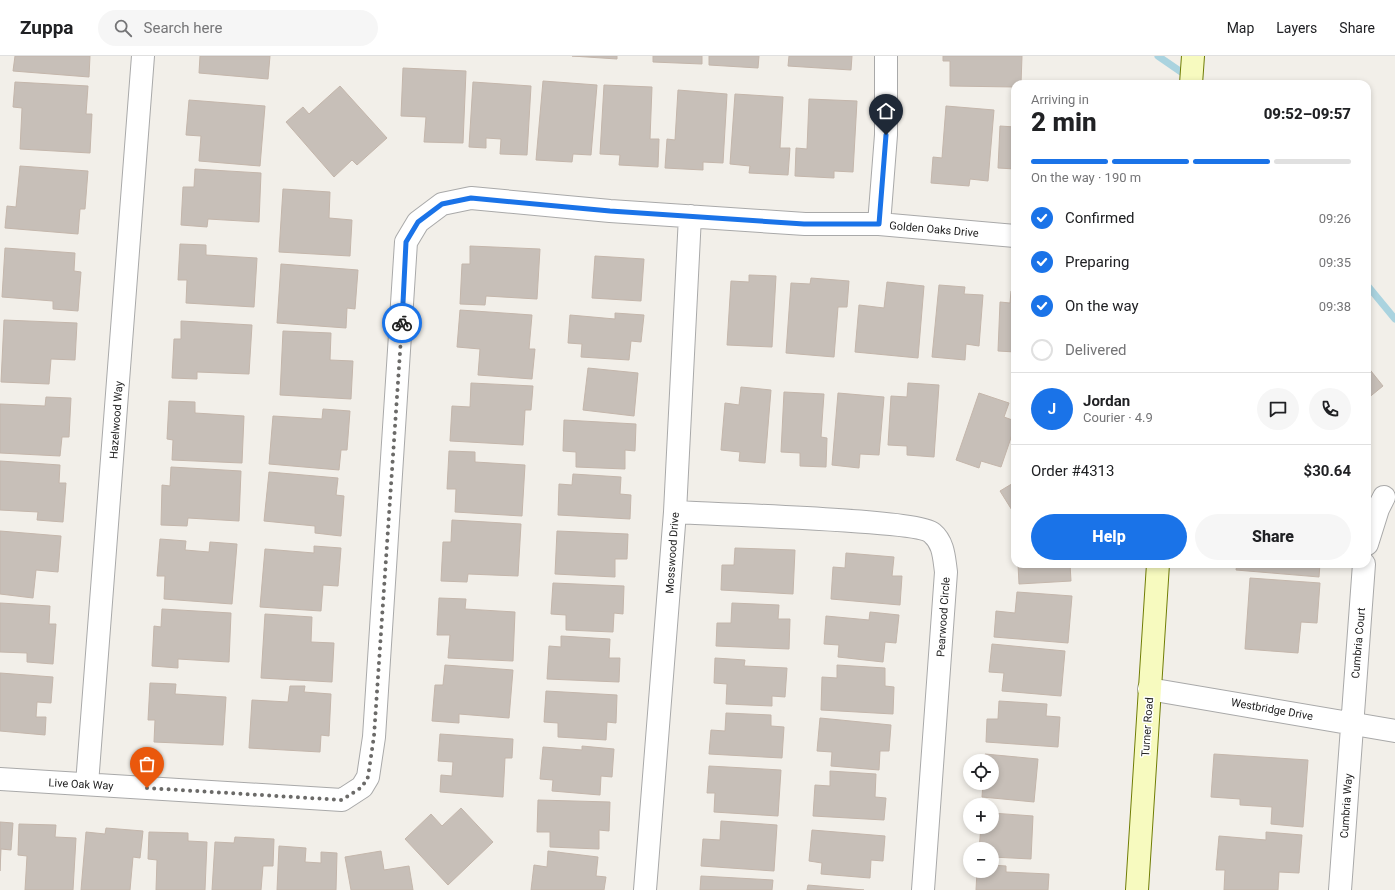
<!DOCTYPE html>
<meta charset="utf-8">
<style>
body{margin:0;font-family:Roboto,sans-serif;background:#f6f6f6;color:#202124;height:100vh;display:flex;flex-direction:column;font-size:15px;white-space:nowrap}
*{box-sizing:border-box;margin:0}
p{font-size:13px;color:#757577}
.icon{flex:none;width:22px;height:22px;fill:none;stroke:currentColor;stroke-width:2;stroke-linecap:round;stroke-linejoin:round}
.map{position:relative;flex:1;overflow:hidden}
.details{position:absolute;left:1011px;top:24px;width:360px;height:488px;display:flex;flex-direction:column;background:#fff;border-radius:12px;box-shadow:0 2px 6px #0003}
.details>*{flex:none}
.tools{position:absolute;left:963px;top:698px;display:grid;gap:8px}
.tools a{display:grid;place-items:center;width:36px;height:36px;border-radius:50%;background:#fff;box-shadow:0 2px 6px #0003;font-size:20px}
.pin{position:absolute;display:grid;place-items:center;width:34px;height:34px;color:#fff;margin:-41px -17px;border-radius:50% 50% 50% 0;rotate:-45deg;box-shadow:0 0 4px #0007}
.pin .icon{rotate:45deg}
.courier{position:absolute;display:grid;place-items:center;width:40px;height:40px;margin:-20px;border:3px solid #1a73e8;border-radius:50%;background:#fff;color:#222;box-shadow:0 1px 5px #0007}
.head em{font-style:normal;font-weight:800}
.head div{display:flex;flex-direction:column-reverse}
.head{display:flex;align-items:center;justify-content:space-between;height:68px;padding:0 20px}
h1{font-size:26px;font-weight:800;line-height:30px}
.bar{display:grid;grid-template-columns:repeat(4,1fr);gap:6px 4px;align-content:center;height:48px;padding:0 20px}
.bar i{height:5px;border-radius:3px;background:#e0e0e0}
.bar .active{background:#1a73e8}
.bar p{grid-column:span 4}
.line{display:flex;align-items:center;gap:10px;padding:0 20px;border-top:1px solid #e0e0e0}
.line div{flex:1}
.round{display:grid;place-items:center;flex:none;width:42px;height:42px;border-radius:21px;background:#f6f6f6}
ol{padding:0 20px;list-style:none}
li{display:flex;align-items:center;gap:12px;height:44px}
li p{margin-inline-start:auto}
li .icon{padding:4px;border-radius:50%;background:#1a73e8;color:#fff;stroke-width:4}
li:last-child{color:#757577}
li i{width:22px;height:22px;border:2px solid #e0e0e0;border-radius:50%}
.cta{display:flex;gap:8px;margin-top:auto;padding:8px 20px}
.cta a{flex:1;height:46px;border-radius:24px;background:#1a73e8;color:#fff;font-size:16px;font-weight:800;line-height:46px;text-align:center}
.cta a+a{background:#f6f6f6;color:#202124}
header{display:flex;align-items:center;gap:24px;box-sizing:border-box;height:56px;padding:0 20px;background:#fff;border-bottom:1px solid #e0e0e0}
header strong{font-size:19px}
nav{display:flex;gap:22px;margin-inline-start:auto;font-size:14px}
.search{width:280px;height:36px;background:#f6f6f6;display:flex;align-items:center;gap:10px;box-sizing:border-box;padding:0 14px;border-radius:22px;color:#757577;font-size:15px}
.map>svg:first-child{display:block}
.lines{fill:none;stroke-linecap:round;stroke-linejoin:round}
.stream{stroke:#aad3df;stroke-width:7}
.building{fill:#c7bfb8;stroke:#c4b6ab}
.street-casing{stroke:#a9a9a9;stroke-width:24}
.secondary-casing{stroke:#707d05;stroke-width:24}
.street{stroke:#fff;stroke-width:22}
.secondary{stroke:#f7fabf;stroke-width:22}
.done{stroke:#6b6a68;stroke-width:4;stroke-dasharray:0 7.2}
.route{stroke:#1a73e8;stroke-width:5}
.labels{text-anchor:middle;stroke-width:3;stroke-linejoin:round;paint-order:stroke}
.street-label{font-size:11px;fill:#222;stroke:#fff}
</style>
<header>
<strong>Zuppa</strong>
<div class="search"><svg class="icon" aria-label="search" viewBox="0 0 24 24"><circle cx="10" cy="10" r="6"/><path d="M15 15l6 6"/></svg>Search here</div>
<nav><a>Map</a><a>Layers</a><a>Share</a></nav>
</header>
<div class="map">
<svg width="1395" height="834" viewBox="0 0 1395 834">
<rect width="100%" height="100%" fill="#f2efe9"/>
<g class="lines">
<path class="stream" d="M1158 0 1187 20
M1367 229 1395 263"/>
</g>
<path class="building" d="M15 0H90L89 21 13 15Z
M200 0H270L268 23 199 17Z
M572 0H617V3Z
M653 0H702V8L653 6Z
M709 0H759L758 12 709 9Z
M789 0H852L851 14 788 10Z
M943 0H1022L1021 28H1015V31L950 30V5H943Z
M403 12 466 15 463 87 424 86 426 61 401 60Z
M543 25 597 29 591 99 573 98 572 106 536 104Z
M15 26 88 30 86 58H92L90 97 20 93 22 52 13 51Z
M473 26 531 30 527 99 500 98 501 83 486 82V92L469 91Z
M604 29 652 31 650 83H659L658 111 619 109 620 99 600 98Z
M340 30 387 82 357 109 352 104 334 121 286 66 303 51 309 58Z
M678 34 727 38 723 107 703 106V114L665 112 667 83 675 84Z
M735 38 783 41 780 92H790L788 119 749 117 750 110 730 108Z
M809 43 857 45 853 116 834 115V122L795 120 796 92 807 93Z
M189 44 265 50 260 110 199 105 201 80 186 79Z
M946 50 994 54 988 125 970 123 969 130 931 127 933 101 942 102Z
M1000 70 1015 71V113L998 112Z
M20 110 88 115 85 153H80L78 178 5 172 7 150 16 151Z
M195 113 261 117 259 166 208 163 207 171 181 169 183 131H194Z
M283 133 330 136 329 162 352 164 350 200 279 196Z
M180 188 206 189V199L257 202 254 251 186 247 187 224H178Z
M470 190 540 193 537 243 486 240 485 249 460 248 462 208H470Z
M5 192 75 197 74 215 81 216 78 255 53 253V245L2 241Z
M595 200 644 203 641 245 592 242Z
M281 208 358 214 355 253 347 252 346 272 277 267Z
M749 219 776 220 772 291 727 289 731 225 749 226Z
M811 222 849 225 847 251H838L834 301 786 297 791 227 810 228Z
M887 226 924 230 918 302 855 296 859 249 884 252Z
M939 229 965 231 964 238 983 239 979 290 966 288 965 304 932 301Z
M1011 235H1015V296L998 295 1000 246 1010 247Z
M460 254 532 259 529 293H535L532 323 478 319 480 293 457 291Z
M615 257 644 259 641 286 631 285 629 304 581 301 582 288 568 287 570 259 615 263Z
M4 264 77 267 75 304 51 303 49 328 1 326Z
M181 265 252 269 249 318 197 316V323L172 322 174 283H181Z
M283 275 331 277 330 304 353 305 351 343 280 339Z
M1367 310 1383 330 1367 343Z
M588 312 638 317 634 360 583 354Z
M471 327 533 330 531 354H525L523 389 450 385 452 350 470 351Z
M908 327 939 329 934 401 907 399V390L888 389 891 340 907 341Z
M741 331 771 334 765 407 739 405 740 396 721 394 725 347 739 349Z
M784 336 824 338 821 381 827 382 826 411 800 410V397L781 396Z
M838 337 884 341 879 399 860 398 859 412 832 409Z
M979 337 1009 347 1004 361 1015 365V370L1001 411 981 405 979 412 956 404Z
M46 341 71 342 69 381H62L60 400 0 397V348L45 350Z
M169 345 195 346V357L244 360 242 407 172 404 173 384 167 383Z
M323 353 350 355 347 394H341L339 414 269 408 273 360 322 363Z
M564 364 636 368 635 395 625 394V413L576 411V396L563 395Z
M449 395 475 396V406L525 409 522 460 455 456 456 433H447Z
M0 405 60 409 59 427H66L63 466 37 464 38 456 0 454Z
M171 411 241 415 239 465 188 462 187 470 161 469 162 429 170 430Z
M269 416 338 422 336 439 344 440 341 480 315 477V470L264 465Z
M573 418 621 421 620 438 631 439 630 463 558 459 559 428 572 429Z
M1015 426V459L1000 435Z
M452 464 521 468 518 520 468 518 467 526 441 525 443 486H451Z
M0 475 61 480 58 516 36 514 33 542 0 538Z
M557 475 628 478 627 503H615V521L555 518Z
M160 483 186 485 185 494 209 496 210 486 237 488 232 548 164 543 165 520H157Z
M314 490 341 492 338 530 323 529 321 555 260 551 265 493 314 497Z
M735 492 795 494 793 538 721 534 722 509H734Z
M846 497 894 501 892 520H902L900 549 831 543 833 511 845 512Z
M1018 508H1070L1071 525 1019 528Z
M1237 508H1320L1319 521 1236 514Z
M1250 522 1320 527 1317 567 1301 566 1298 597 1245 593Z
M553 527 624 530 623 558 614 557 613 576 566 574V559L551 558Z
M1017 536 1072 540 1068 587 994 581 996 555 1015 557Z
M439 542 466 543 465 553 515 556 513 605 448 602 450 579H437Z
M0 547 50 550 49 568H56L53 608 27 606V597L0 596Z
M732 547 779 549 778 563H790L789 593 716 590 717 567H731Z
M162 553 231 557 229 606 178 603V612L152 610 154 570 161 571Z
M870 556 899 559 896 587 885 586 883 606 838 601 839 589 824 588 826 560 869 564Z
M265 558 312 561 311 586 334 587 332 626 261 622Z
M561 580 610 583 609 602H620L619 626 547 623 549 590 561 591Z
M992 588 1065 595 1061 640 1002 635 1004 617 989 616Z
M715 602 745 604 744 610 787 612 785 641 772 640V650L726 648 727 628 714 627Z
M445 609 513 614 509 662 459 658V667L432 665 435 629H443Z
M837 609 885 612V630L894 631 893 658 821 654 822 621 837 622Z
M0 617 53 621 51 647 37 646 36 661H46L45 679 0 675Z
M150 627 176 628 175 638 226 641 223 689 154 686 155 664H148Z
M290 630H305L304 636 331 638 329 680 321 679 320 696 249 692 252 644 288 646Z
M546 635 617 639 616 667 607 666 606 684 558 681V667L544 666Z
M999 645 1047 648 1046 660 1060 661 1058 691 986 686 987 663H998Z
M726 657 771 659V670L784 671 782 702 709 698 711 674 725 675Z
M820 662 891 669 889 695H880L879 714 831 710 832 696 817 695Z
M440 678 513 683 512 702H505L503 741 440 736 441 719 452 720 453 706 438 705Z
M582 690 614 693 612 721 601 720 600 739 552 735 553 724 540 723 543 691 582 694Z
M985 698 1038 703 1034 746 982 741 983 727H992V705H985Z
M1214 698 1308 704 1303 771 1271 768 1272 751 1240 749V743L1211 741Z
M709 710 781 714 778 760 714 756 715 737H707Z
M830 715 876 718 875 741 886 742 884 764 813 760 815 729 830 730Z
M538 744 610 746 609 775 599 774V793L550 791V776H537Z
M461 752 493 786 448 829 405 783 431 758 442 770Z
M992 757 1033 760 1031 803 992 801V793H979L981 771H992Z
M721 765 777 769 774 815 701 810 703 783 720 784Z
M0 766 13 767 11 794 1 793 0 815Z
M19 768 56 769 55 781 76 782 73 834H25L27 800 18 799Z
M106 772 143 775 140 802 133 801 130 834H81L86 776 105 778Z
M812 774 885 780 883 805 871 804 870 822 821 818 822 807 809 805Z
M149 776 188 777V785L207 786 205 834H156L157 804 148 803Z
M1266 776 1302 779 1299 817 1279 816 1278 834H1224L1225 814H1216L1219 780 1266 784Z
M235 781 274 783 273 810H263L261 834H212L215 786 234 787Z
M279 790 306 792 305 806 321 807V796L337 797 336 834H277Z
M381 795 384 814 409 810 413 834H351L345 801Z
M548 795 598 801 596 820 606 821 604 834H531L534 809 547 811Z
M992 809 1006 810V816L1049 818 1048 834H976L977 815H992Z
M701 820 773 824 772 834H700Z
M808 829 864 834H807Z"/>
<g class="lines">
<defs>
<path id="street" d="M879 168 886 79V0
M675 456C709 458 918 464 932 477 944 487 944 502 946 516L923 834
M1367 488 1378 453 1384 441
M1149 633 1395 675
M0 723 342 744 362 731 368 721 374 681 406 186 418 166 442 148 471 142 610 155 805 168H879L1015 180
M87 728 143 0
M645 834 675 456 690 160
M1340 834 1364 508"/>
<path id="secondary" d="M1191 28 1193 0
M1137 834 1158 508"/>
</defs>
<use href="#street" class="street-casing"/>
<use href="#secondary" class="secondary-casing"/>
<use href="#street" class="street"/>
<use href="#secondary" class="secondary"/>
</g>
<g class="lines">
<path class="done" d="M147 732 342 744 362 731 368 721 374 680 402 267"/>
<path class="route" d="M402 267 406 186 418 166 442 148 471 142 610 155 804 168H879L886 79"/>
</g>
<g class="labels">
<g class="street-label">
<text transform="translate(934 173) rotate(5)" y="4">Golden Oaks Drive</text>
<text transform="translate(116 364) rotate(-86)" y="4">Hazelwood Way</text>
<text transform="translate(672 497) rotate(-86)" y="4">Mosswood Drive</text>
<text transform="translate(943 561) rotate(-86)" y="4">Pearwood Circle</text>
<text transform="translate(1358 587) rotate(-85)" y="4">Cumbria Court</text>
<text transform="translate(1272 653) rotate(10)" y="4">Westbridge Drive</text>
<text transform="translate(1147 671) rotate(-86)" y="4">Turner Road</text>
<text transform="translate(81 728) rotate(3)" y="4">Live Oak Way</text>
<text transform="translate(1346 750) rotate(-86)" y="4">Cumbria Way</text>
</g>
</g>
</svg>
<div class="tools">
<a><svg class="icon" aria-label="locate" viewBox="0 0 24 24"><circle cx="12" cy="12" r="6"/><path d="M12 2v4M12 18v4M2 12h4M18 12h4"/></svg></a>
<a>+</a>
<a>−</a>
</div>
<div class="pin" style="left:147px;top:732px;background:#ea580c"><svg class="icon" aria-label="bag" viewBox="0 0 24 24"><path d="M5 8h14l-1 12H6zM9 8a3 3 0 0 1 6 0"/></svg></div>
<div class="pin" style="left:886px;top:79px;background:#1f2937"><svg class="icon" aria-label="home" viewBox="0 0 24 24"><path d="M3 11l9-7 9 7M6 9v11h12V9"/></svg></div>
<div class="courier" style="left:402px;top:267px"><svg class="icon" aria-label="bike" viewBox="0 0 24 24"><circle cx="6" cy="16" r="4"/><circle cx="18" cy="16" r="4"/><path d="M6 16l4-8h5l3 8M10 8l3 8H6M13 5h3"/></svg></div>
<section class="details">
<div class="head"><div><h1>2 min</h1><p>Arriving in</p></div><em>09:52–09:57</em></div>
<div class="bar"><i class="active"></i><i class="active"></i><i class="active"></i><i></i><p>On the way · 190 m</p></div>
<ol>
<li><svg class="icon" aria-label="check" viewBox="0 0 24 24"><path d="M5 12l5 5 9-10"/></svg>Confirmed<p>09:26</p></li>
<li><svg class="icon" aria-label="check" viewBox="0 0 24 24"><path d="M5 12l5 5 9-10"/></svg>Preparing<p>09:35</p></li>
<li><svg class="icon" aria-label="check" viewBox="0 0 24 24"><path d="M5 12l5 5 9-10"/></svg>On the way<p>09:38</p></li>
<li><i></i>Delivered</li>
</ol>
<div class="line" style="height:72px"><b class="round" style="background:#1a73e8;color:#fff">J</b><div><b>Jordan</b><p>Courier · 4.9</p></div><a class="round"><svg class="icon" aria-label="chat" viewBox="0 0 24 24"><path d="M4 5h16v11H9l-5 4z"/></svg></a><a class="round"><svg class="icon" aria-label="phone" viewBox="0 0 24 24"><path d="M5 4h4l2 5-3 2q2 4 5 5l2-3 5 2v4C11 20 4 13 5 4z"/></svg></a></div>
<div class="line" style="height:52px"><div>Order #4313</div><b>$30.64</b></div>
<div class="cta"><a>Help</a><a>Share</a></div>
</section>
</div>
